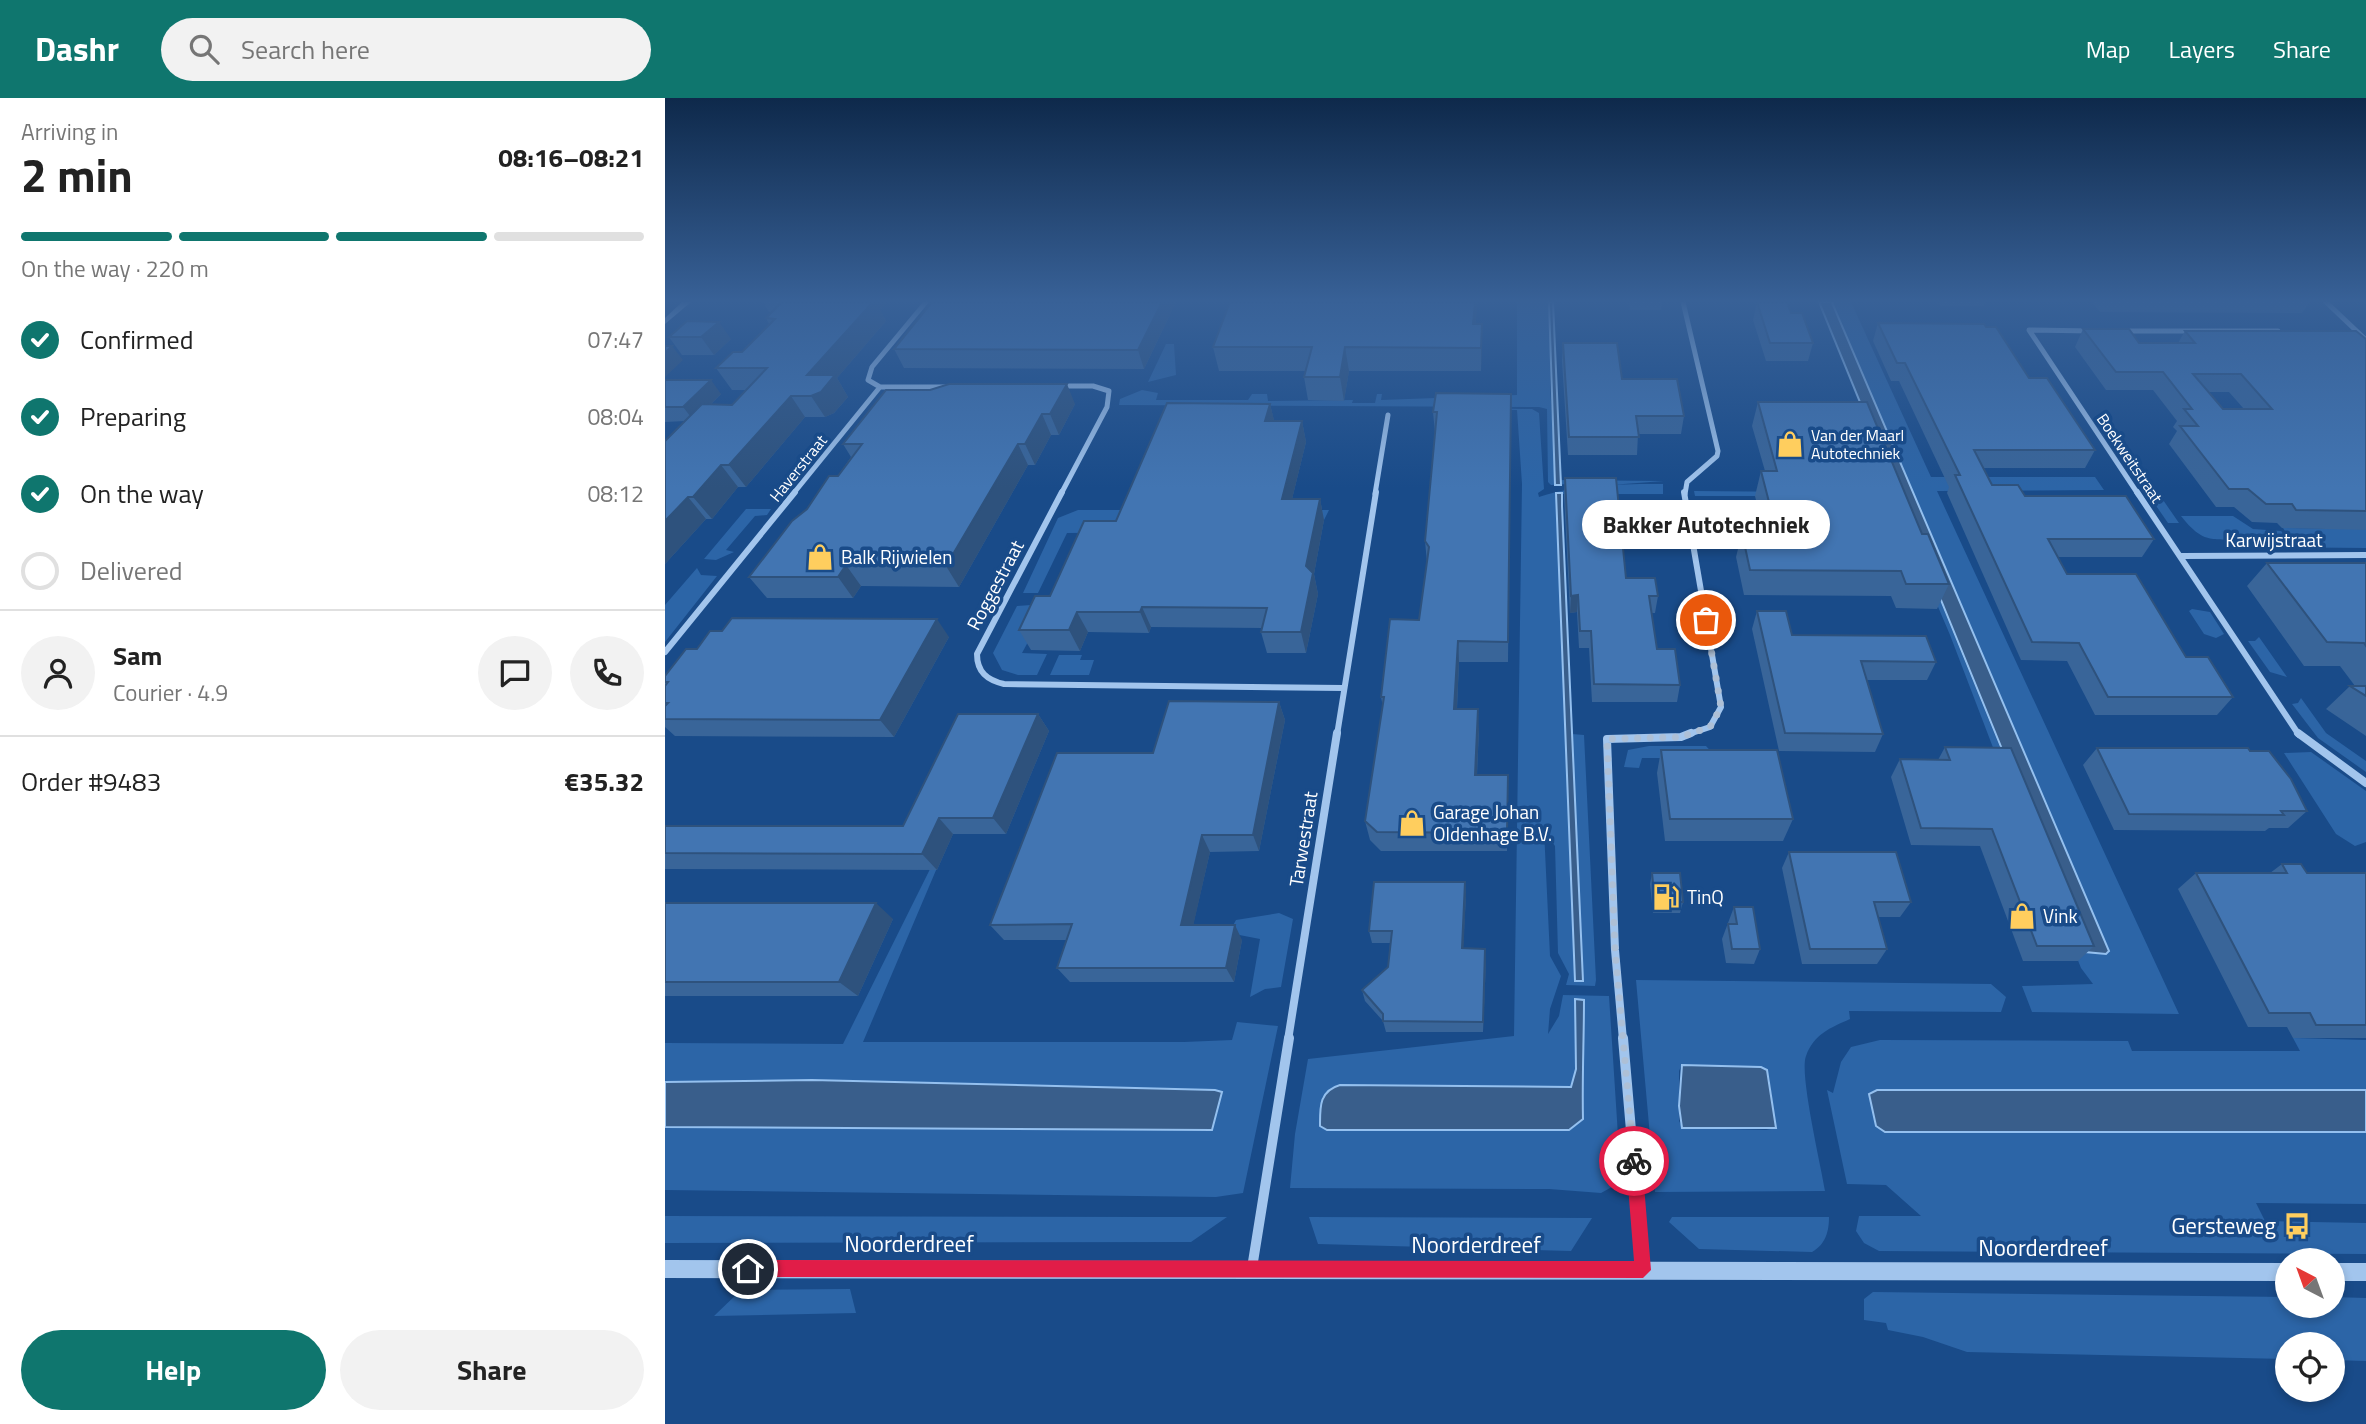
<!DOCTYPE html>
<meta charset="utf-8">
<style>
body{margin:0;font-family:"Titillium Web",sans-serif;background:#f2f2f2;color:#222;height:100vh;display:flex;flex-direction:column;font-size:26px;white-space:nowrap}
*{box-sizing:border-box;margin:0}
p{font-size:23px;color:#767676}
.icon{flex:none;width:38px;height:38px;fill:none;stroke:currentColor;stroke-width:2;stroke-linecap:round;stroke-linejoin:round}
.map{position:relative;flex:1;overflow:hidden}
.drawer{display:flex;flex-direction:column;background:#fff;width:665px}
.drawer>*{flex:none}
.needle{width:46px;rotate:319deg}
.buttons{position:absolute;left:1610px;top:1150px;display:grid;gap:14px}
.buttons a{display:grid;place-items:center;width:70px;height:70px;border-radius:50%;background:#fff;box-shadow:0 4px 10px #0003;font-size:35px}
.pin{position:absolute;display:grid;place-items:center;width:60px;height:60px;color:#fff;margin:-30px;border:4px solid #fff;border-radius:50%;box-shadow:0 2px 7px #0007}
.courier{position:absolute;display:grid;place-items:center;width:70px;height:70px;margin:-35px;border:5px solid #e11d48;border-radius:50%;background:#fff;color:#222;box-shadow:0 2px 9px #0007}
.bubble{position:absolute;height:49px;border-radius:24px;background:#fff;box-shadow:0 4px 10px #0003;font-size:23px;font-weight:700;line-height:49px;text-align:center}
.headline em{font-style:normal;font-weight:700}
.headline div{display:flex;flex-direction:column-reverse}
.headline{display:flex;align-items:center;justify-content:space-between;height:119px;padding:0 21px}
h1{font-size:46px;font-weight:700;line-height:52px}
.bar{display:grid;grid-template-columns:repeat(4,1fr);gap:10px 7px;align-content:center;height:84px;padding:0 21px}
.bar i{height:9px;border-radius:5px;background:#e0e0e0}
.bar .current{background:#0f766e}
.bar p{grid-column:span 4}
.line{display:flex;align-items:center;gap:18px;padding:0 21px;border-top:2px solid #e0e0e0}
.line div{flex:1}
.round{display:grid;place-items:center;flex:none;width:74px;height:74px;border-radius:37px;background:#f2f2f2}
ol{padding:0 21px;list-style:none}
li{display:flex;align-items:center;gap:21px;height:77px}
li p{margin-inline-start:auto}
li .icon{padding:7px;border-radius:50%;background:#0f766e;color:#fff;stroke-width:4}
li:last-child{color:#767676}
li i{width:38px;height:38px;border:4px solid #e0e0e0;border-radius:50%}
.action{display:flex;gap:14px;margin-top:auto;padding:14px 21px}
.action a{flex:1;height:80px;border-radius:42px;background:#0f766e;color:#fff;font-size:28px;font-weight:700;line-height:80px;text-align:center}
.action a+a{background:#f2f2f2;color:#222}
header{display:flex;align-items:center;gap:42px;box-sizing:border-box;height:98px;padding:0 35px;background:#0f766e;color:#fff}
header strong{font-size:33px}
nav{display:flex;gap:38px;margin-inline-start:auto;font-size:24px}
.search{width:490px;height:63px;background:#f2f2f2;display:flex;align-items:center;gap:18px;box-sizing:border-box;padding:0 24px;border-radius:38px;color:#767676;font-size:26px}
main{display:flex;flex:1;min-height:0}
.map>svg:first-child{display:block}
.green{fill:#2c65a7;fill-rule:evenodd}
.water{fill:#395e8b;stroke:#94c0ef;stroke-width:2}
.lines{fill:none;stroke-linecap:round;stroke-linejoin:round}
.minor-far3{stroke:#a2c5ed;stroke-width:5}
.minor-far2{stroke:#a2c5ed;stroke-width:6}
.minor-far1{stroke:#a2c5ed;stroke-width:8}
.minor{stroke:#a2c5ed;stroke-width:10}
.tertiary{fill:#a2c5ed;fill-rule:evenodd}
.wall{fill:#396599;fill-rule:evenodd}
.shaded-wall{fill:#2e527d}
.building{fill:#4275b2;stroke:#2e527d;stroke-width:2;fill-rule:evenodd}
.route{fill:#e11d48}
.done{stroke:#aec0d6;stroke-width:7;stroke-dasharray:0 12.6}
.labels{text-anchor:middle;stroke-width:7;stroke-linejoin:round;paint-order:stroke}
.far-poi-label{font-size:16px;fill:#fff;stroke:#194b89;text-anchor:start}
.far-street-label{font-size:16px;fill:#fff;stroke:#194b89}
.street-label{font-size:19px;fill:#fff;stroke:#194b89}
.poi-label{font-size:19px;fill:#fff;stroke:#194b89;text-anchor:start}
.near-poi-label{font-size:23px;fill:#fff;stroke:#194b89;text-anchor:end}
.near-street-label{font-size:23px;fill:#fff;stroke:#194b89}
</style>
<header>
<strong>Dashr</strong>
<div class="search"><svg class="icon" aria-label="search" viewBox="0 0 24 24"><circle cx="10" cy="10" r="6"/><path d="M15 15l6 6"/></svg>Search here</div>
<nav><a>Map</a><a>Layers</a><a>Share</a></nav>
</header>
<main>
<section class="drawer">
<div class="headline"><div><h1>2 min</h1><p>Arriving in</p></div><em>08:16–08:21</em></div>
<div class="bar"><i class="current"></i><i class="current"></i><i class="current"></i><i></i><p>On the way · 220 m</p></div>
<ol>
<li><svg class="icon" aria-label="check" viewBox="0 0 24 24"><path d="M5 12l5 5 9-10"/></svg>Confirmed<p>07:47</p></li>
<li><svg class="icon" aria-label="check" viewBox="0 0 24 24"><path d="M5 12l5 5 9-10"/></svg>Preparing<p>08:04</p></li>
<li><svg class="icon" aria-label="check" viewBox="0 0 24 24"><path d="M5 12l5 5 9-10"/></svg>On the way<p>08:12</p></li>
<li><i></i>Delivered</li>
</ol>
<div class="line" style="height:126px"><a class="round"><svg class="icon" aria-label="person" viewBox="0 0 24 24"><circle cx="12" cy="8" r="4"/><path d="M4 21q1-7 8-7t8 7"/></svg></a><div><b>Sam</b><p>Courier · 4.9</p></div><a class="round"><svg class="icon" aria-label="chat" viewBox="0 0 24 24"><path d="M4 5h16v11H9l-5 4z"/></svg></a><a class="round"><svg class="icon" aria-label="phone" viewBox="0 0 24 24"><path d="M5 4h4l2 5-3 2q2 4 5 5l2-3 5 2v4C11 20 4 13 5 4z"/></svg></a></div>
<div class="line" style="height:91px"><div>Order #9483</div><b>€35.32</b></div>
<div class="action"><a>Help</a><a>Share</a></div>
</section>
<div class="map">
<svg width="1701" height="1326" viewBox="0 0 1701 1326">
<rect width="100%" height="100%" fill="#194b89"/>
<path class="green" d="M852 204H885V288L891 382 999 383 932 388 919 385 886 387 883 384 882 311 874 309 454 307 455 301 477 292 493 295 491 302H583L587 296H602L603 303 688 302 687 305H710L712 296H717L716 302 852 297Z
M1167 204H1186L1266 379H1430L1439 392 1272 393 1514 916 1367 914 1357 888 1428 886 1416 870 1335 668 1270 667 1275 660H1332L1285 537 1226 398H1030L1029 393 1231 395 1417 850 1422 855H1444Z
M501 246H509L511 277 483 284Z
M774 310 867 311 874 315 879 391 873 395 874 399C912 386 958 386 998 386V396H891L897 546 902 547 907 636 919 637 931 882 930 888 901 887 904 876 893 855 890 748 879 732 885 858 896 878 885 911 883 936 894 918 898 897 944 898 956 1084 936 1095 884 1091 625 1090 630 1036 643 961 849 938 857 386 852 312ZM910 901 919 902C920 942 917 981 918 1021L904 1032H662L655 1027 657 999 706 987 906 989 911 971Z
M1443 322 1486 384H1475L1435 325Z
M1476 386H1487L1514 425H1503Z
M81 411H106L102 417 90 418 61 452 69 454 51 462 39 461Z
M413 412H664L659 422 520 434 402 435 373 495H358L393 420Z
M1516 418H1568L1588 431 1616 433 1627 444 1618 430 1701 431V450L1581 449C1552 432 1545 455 1516 418Z
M32 470 36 477 52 478 0 544V507Z
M366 507 370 531 357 555 382 556 372 577H353L337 572 328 555 352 508Z
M1527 511 1545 514 1559 536 1551 540 1539 536 1524 513Z
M1594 539 1622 579 1605 574 1583 543H1590Z
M394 557H417L415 562H429L424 577H385Z
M1636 600 1661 635 1701 663V674L1653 640 1627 606 1633 605Z
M984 648H1041L1052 660H977L974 670 959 669 963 652Z
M1646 654 1701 693V744L1690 748 1671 736 1619 655Z
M283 744 198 944H519L567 942 572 924 613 928 578 1095 551 1099 0 1092V1029L547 1032 550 992 147 982 0 984V945L178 946 276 749Z
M614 815 628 821 616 889 600 891 585 899 595 841 564 835 571 822Z
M971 882 1326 886 1341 899 1336 914 1184 913 1185 921C1165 930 1149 936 1141 958 1134 975 1156 1068 1160 1093L990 1094ZM1022 967 1096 969 1104 979 1111 1030 1101 1032 1018 1030 1014 1023V973L1016 968Z
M1628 940 1701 942V992H1209L1220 1034H1701V1106L1591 1105 1600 1123 1701 1125V1156L1214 1153 1199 1145 1191 1133 1194 1118H1256L1221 1087 1182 1086 1162 992 1168 995 1176 964 1186 949 1215 942 1463 943 1467 953H1635Z
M0 1118 485 1119H562L526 1144 0 1145Z
M644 1119 927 1120 906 1153 653 1146Z
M1007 1119H1164C1164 1133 1161 1146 1147 1154L1034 1151 1004 1124Z
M185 1191 191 1215 49 1218 76 1192Z
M1208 1194 1622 1199V1208H1668V1199L1701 1200V1263L1668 1262V1246H1622V1261L1302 1254 1258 1239 1223 1232 1221 1225 1199 1222V1201Z"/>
<path class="water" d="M884 204H888L896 387H890Z
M1154 204H1167L1168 207 1444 853 1441 856 1420 854Z
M891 395H897V408L918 883H910Z
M910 901 919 902C919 942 917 981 918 1021L904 1032H662L655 1028C655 1009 654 993 675 987L906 989 911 971Z
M1017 967 1096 969 1102 972 1111 1030H1017L1014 1008Z
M147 982 550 992 557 994 547 1032 0 1029V984Z
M1212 992H1701V1034H1220L1211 1028 1204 996Z"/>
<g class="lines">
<path class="minor-far3" d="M1018 204 1053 353 1052 358 1022 384 1020 396
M1661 204 1701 242
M1427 233 1364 232 1473 396
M1457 233H1613
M395 288H428L444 293 442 309 396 396
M215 289H281
M128 396 215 289 203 282 207 269 261 204
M710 396 723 317"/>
<path class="minor-far2" d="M397 394 312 556C312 574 322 582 339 586L678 590
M1019 394 1056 609 1045 629 1021 637
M1472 394 1634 637
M1517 458 1701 457
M0 554 130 394
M672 637 711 394"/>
<path class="minor-far1" d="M1633 635 1701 685
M623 942 672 635
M958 942 950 852 942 641 1016 639 1026 635"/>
<path class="minor" d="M958 940 978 1171
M587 1170 624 940"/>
<path class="tertiary" d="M17 204H26L0 226V220Z
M0 1162 1622 1165V1183L0 1180Z
M1668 1165H1701V1183H1668Z"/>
</g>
<path class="wall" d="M98 204H222L215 212 221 223 172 280 183 299 169 315 160 319H140L81 389H73L47 421H41L0 466 20 323 0 324V282L56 296 46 306 67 307 81 292H67L51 270 77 254 104 226 101 220 107 214H104Z
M267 204H510V206L479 271 239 270 229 251Z
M565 204H811V226H817L816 273H684L679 303 643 302 639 279 641 273H554L548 249Z
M964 204H997L996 212H965Z
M1092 204 1126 215 1148 245 1143 263H1101L1088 222Z
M1273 204H1320L1319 208H1275Z
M1427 204H1645L1637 215 1435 214Z
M22 223 66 241 49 257H17L4 239Z
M1213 225 1321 229 1364 280 1430 352 1420 370H1318L1327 387 1489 441 1477 459H1393L1402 476 1521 559 1568 599 1552 617H1430L1402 563 1356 562 1282 395 1284 389 1234 283H1226L1208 243Z
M1418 231 1474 245H1513L1520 233 1701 241V432L1617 430 1612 425 1587 424 1569 409H1551L1504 346 1512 333 1508 329 1512 323 1488 292H1441L1410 249ZM1543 294H1564L1579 311H1558Z
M898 245 1019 318 1016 336H973L972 357H903L897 263Z
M846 296 843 564H794L792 611 814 631 812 677 843 697 842 753H716L705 742 700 723 718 609 716 599 754 522 762 465 760 443 770 335 768 314Z
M1093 304 1257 436 1284 486 1272 511 1231 510 1226 498 1079 497 1071 459 1077 435H1099L1090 398 1096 373H1100L1087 328Z
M410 306 394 337H386L370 367H363L294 489 196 488 188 500H102L84 479 142 411 173 378 186 359 178 346Z
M605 306 609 323H637L641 344 627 401H655L659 422 649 476 653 496 641 555H602L596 534 597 530 486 529 484 535 423 534 415 553 366 552 354 532 451 423Z
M900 380 961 480 993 498 990 515H987L992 551 1015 587 1012 604H927L924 550H914L912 514 905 515 899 397Z
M1602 465H1701V638L1661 611 1685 588H1690L1675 568H1639L1582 488Z
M1092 513 1127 537 1271 564 1262 582H1201L1218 636 1210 654 1114 653 1087 531Z
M284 539 229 639 10 638 0 629V578Z
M614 604 620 622 594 753 545 754 528 827 577 842 569 884H405L392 870 402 842H339L325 827 488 655Z
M373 616 384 633 341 736H288L272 772 0 771V728H238Z
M1280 649 1429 848 1413 863H1358L1315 748 1246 747 1226 679 1235 661 1273 662Z
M1432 650 1585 653 1642 713 1623 730H1604L1600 733 1449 732 1418 667Z
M996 652 1128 721 1118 743H1000L992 675Z
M1124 754 1246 804 1235 819H1213L1222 851 1212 866H1137L1117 770Z
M1617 766 1642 775H1701V940H1628L1622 929H1583L1513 791 1531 775H1605Z
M987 775 1018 804 1015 815H988L985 786Z
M800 784 801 797 798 850 821 862 818 934H721L718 923 700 903 697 892 723 869 725 845H707L704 833Z
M0 805 228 821 193 898H0Z
M1069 809 1095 851 1089 866 1061 865 1057 841Z"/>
<path class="shaded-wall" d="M195 204H222L215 212 221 223 172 280 183 299 169 315 160 319 146 298 142 277Z
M497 204H510V206L479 271 473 252Z
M810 204H811L812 211 809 249 808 226Z
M54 224 66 241 49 257 36 239Z
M817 226V249L816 273V250Z
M7 248 18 262 0 279V255Z
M680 249 684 273 679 303 675 279Z
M46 282 56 296 29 323 18 309Z
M402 286 410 306 394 337 385 316Z
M126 298 140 319 81 389 64 367Z
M605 306 610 326 600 323Z
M377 316 386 337 370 367 360 346Z
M637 323 641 344 622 422 617 401Z
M353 346 363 367 294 489 281 468Z
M56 367 73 389 47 421 28 399Z
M23 399 41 421 0 466V423Z
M655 401 659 422 649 476 653 496 641 555 636 534 641 468Z
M181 467 196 488 188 500 173 479Z
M913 497 912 514 905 515 906 498Z
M477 509 486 529 484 535 475 514Z
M412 514 423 534 415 553 404 532Z
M272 521 284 539 229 639 215 622Z
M793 543 794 564 791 631 789 611Z
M614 604 620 622 594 753 588 737Z
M813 611 814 631 811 696 810 677Z
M373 616 384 633 341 736 328 720Z
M274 720 288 736 272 772 257 756Z
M537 737 545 754 525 842 516 827Z
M800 784 801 797 798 862 797 850Z
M211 805 228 821 193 898 174 884Z
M570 827 577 842 569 884 561 870Z
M820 851 821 862 818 934V924Z"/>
<path class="building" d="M117 204H208L142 277H170L156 294 146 298H126L64 367H56L28 399H23L0 423V343L37 306 67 307 102 270H51L68 254H77L110 221 101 220Z
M267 204H497L473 252 229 251Z
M565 204H810L808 226H817L816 250 680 249 675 279H639L647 249H548Z
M1092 204H1122L1126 215H1137L1148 245H1105Z
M22 223 54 224 36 239H4Z
M1213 225 1319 226 1321 229H1331L1364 280H1382L1430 352H1309L1327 387H1353L1360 398H1461L1489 441H1383L1402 476H1471L1521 559H1543L1568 599H1443L1414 545 1367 544 1290 377H1295L1240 265H1232Z
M1418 231H1464L1474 245H1530L1520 233H1691L1701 241V413L1631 412 1627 406H1601L1583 391H1564L1515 328H1533L1519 311H1527L1498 274H1451ZM1528 276H1576L1607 311H1558Z
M898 245H952L957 281H1012L1019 318H971L974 339H904Z
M0 248H7L0 255Z
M0 282H46L18 309H0Z
M284 286H402L385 316H377L360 346H353L281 468 181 467 173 479H84L127 423 142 411 164 378H173L197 346H178L221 292H265Z
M771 295 846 296 843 544 793 543 789 611H813L810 677H843L842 735 712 734 700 723 719 599H716L725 521 754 522 764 449 760 443 772 314H768Z
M1093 304H1202L1257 436H1263L1284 486H1241L1236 473 1085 472 1077 435H1112L1096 373H1112Z
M502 305 605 306 600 323H637L617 401H655L641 468 648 475 636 534H596L602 510 477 509 475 514H412L404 532H354L370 498H385L419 423H451Z
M900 380H951L961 480H990L993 498H984L992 551H1010L1015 587 929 586 926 533H915L913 497 906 498Z
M1602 465H1701V548L1699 545 1662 544Z
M1092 513H1121L1127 537 1261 538 1271 564 1196 563 1218 636 1120 635Z
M67 520 272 521 215 622 0 621V608L3 605H0V588L3 584H0V578L21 551H32L45 533H57Z
M1685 588H1701V598Z
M504 603 614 604 588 737H537L516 827H570L561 870H392L407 826 325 827 392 655H488Z
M293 616H373L328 720H274L257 756 0 755V728H238Z
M1280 649 1346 650 1429 848H1372L1327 731 1256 730 1235 661 1285 662Z
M1432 650H1583L1585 653H1604L1626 681 1642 713H1616L1619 717 1464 716Z
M996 652H1112L1128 721H1005Z
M1124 754H1231L1246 804H1209L1222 851H1145Z
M1617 766H1636L1642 775H1701V927H1651L1645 915H1604L1531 775H1622Z
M987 775H1015L1018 804H990Z
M709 784H800L797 850 820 851 818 924 718 923V916L697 892 723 869 727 833H704Z
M0 805H211L174 884H0Z
M1069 809H1088L1095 851H1067L1063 826H1072Z"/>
<linearGradient id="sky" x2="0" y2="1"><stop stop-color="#0e294b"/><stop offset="0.52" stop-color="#386197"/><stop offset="1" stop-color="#386197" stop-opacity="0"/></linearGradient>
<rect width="1701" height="390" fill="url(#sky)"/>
<path class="route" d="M969 1055 977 1063 986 1172 978 1180 83 1179 75 1171 83 1162 969 1163 961 1063Z"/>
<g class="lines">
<path class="done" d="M969 1063 950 852 942 641 1016 639 1045 629 1056 609 1041 522"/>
</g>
<defs>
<symbol id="shop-bare" viewBox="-9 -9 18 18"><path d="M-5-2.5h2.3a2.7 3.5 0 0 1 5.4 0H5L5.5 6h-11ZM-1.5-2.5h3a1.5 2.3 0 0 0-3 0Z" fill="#ffce5e" stroke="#194b89" stroke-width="2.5" paint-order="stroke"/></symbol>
<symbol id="fuel-bare" viewBox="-9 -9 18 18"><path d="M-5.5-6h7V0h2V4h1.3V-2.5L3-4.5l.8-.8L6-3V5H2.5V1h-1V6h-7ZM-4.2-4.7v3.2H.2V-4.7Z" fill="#ffce5e" stroke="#194b89" stroke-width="2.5" paint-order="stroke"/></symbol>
<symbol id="bus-bare" viewBox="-9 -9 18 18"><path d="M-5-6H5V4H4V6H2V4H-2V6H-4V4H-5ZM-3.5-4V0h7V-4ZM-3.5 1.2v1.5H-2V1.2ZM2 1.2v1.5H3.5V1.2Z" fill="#ffce5e" stroke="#194b89" stroke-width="2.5" paint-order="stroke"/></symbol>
</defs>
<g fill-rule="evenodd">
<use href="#shop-bare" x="1106" y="327" width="38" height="38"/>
<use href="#shop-bare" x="136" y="440" width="38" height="38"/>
<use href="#shop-bare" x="728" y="706" width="38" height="38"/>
<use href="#fuel-bare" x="982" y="780" width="38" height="38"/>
<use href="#shop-bare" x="1338" y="799" width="38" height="38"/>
<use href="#bus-bare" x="1613" y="1109" width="38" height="38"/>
</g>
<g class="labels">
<g class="far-poi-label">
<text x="1146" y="343">Van der Maarl<tspan x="1146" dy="18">Autotechniek</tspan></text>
</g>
<g class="far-street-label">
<text transform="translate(1465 360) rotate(56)" y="6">Boekweitstraat</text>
<text transform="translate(133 370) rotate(-51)" y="6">Haverstraat</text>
</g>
<g class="street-label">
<text x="1609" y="449">Karwijstraat</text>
<text transform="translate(330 487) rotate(-62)" y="7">Roggestraat</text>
<text transform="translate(638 741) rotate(-81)" y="7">Tarwestraat</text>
</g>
<g class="poi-label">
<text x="176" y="466">Balk Rijwielen</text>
<text x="768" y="721">Garage Johan<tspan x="768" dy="22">Oldenhage B.V.</tspan></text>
<text x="1022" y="806">TinQ</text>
<text x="1378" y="825">Vink</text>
</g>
<g class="near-poi-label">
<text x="1611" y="1136">Gersteweg</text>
</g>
<g class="near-street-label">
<text x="244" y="1154">Noorderdreef</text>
<text x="811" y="1155">Noorderdreef</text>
<text x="1378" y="1158">Noorderdreef</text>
</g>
</g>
</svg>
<div class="buttons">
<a><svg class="needle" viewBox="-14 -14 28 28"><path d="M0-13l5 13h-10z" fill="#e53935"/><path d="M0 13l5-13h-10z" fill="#767676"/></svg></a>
<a><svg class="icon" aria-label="locate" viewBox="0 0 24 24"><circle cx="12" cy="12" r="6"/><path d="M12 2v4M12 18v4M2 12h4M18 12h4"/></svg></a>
</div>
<div class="pin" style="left:1041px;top:522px;background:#ea580c"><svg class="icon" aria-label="bag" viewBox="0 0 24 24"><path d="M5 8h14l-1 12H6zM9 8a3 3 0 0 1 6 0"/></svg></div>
<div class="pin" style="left:83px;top:1171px;background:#1f2937"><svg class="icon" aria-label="home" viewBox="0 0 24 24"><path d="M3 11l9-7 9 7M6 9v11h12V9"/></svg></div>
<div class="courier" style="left:969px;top:1063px"><svg class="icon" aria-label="bike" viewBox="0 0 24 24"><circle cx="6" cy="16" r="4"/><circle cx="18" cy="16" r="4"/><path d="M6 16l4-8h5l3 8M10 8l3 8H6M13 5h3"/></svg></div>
<div class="bubble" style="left:917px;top:402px;width:248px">Bakker Autotechniek</div>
</div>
</main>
